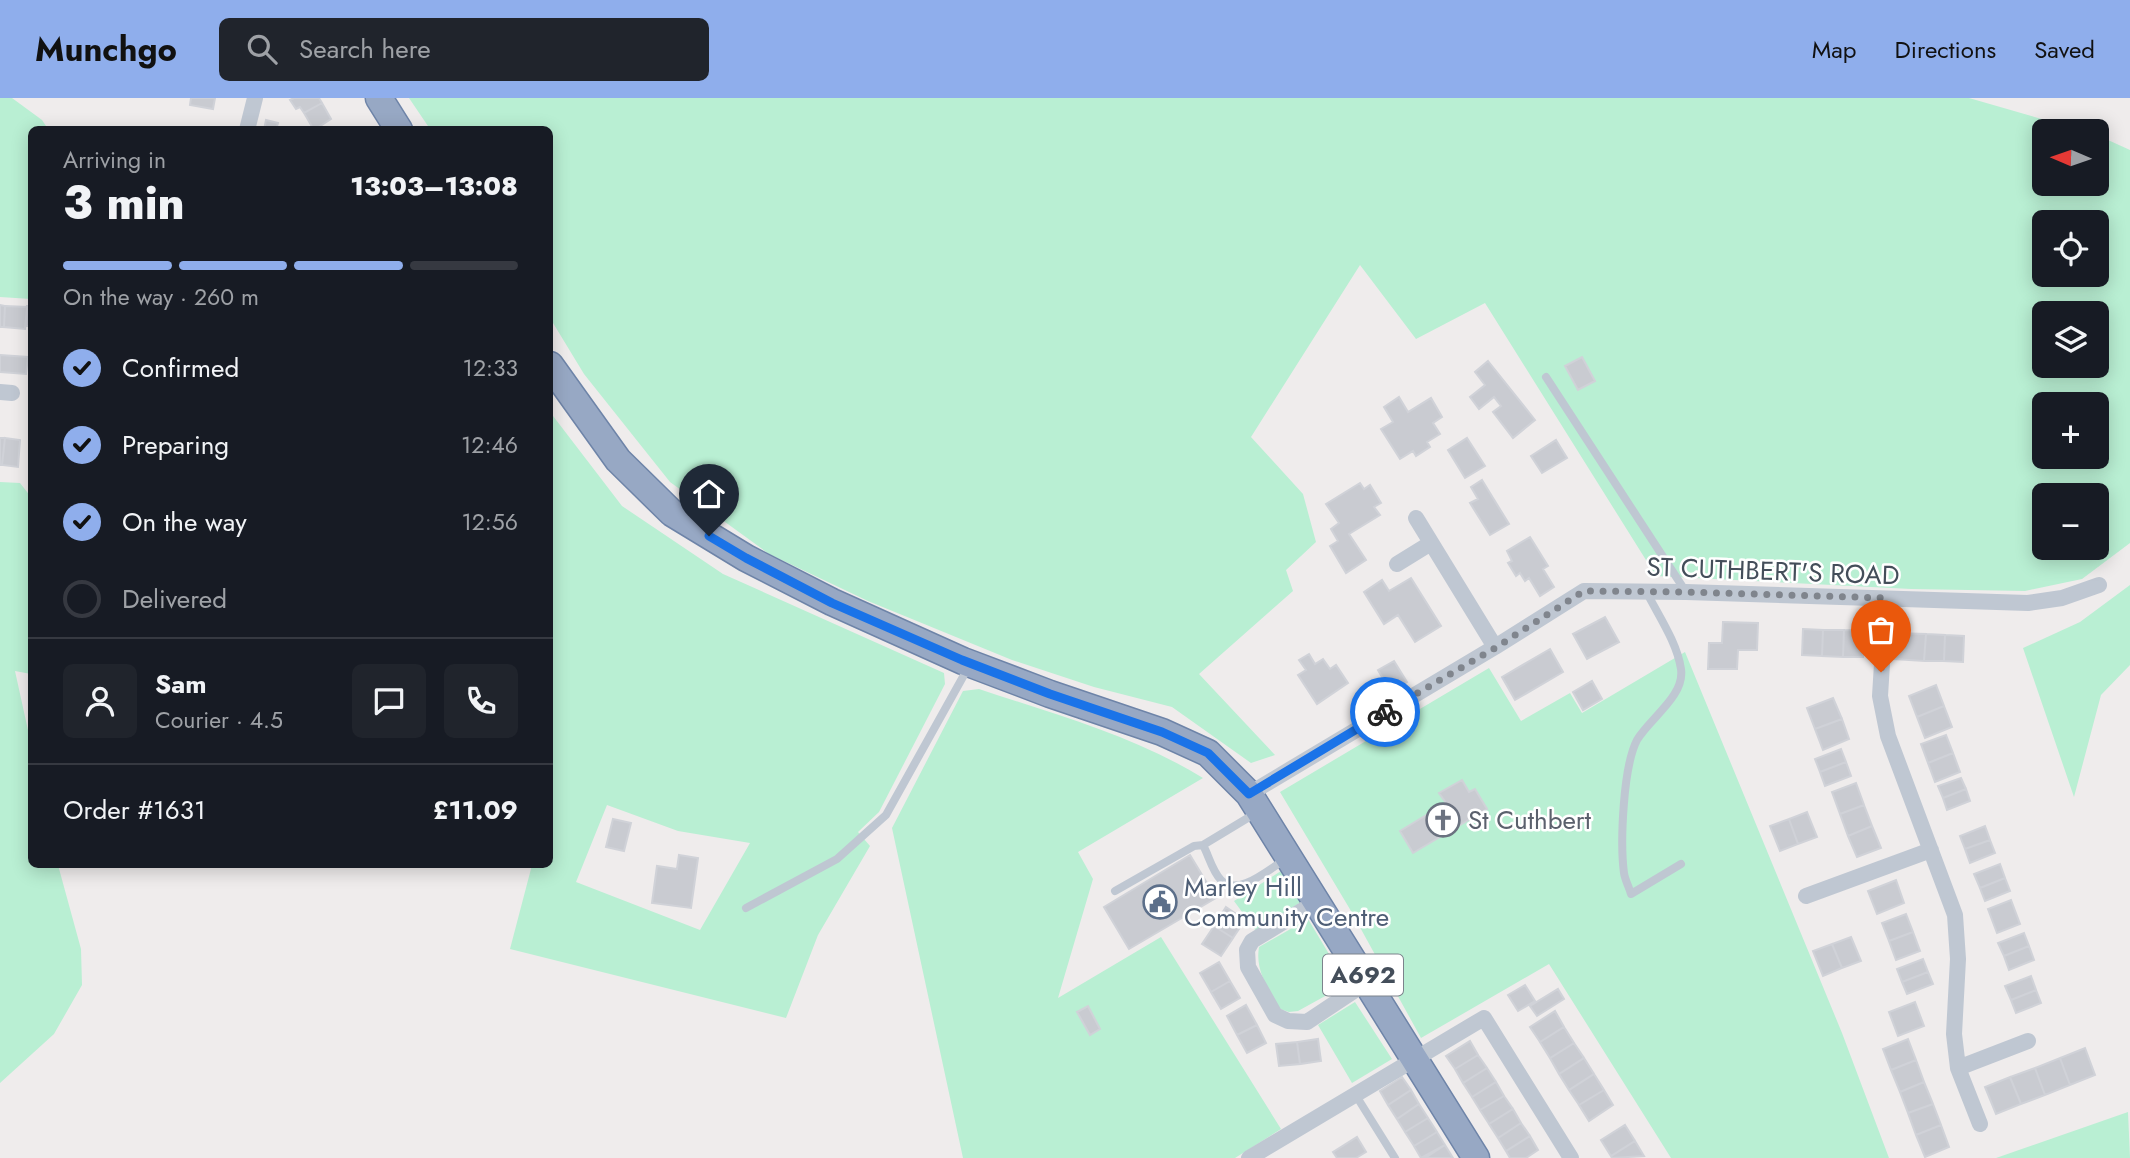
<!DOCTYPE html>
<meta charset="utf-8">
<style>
body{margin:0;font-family:Jost,sans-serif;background:#20242c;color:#f1f3f6;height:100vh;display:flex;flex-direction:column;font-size:26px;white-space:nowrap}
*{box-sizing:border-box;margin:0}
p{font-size:23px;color:#9ea1a6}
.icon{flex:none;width:38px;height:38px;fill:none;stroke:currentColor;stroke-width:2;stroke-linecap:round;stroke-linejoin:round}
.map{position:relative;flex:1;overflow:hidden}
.drawer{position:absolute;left:28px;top:28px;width:525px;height:742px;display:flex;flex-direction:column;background:#171b24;border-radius:10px;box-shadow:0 4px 18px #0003}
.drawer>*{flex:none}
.needle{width:46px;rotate:272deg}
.buttons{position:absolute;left:2032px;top:21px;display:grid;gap:14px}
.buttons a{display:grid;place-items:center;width:77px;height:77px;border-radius:10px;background:#171b24;box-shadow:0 4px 18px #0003;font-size:35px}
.pin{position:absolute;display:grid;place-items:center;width:60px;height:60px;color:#fff;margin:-72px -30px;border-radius:50% 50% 50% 0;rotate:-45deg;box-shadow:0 0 7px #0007}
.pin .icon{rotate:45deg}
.courier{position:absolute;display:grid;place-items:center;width:70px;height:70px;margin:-35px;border:5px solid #1a73e8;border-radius:50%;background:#fff;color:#222;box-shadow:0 2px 9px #0007}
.overview em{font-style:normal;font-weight:800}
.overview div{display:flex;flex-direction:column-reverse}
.overview{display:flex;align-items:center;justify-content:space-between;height:119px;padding:0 35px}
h1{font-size:46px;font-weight:800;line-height:52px}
.bar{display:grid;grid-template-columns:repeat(4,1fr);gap:10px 7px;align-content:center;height:84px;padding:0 35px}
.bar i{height:9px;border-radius:5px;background:#363941}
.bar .current{background:#8faeec}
.bar p{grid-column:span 4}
.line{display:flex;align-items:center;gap:18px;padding:0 35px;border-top:2px solid #363941}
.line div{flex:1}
.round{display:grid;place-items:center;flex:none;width:74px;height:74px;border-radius:10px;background:#20242c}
ol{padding:0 35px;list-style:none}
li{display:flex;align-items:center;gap:21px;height:77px}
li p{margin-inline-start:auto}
li .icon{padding:7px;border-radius:50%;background:#8faeec;color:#111;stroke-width:4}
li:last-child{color:#9ea1a6}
li i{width:38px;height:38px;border:4px solid #363941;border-radius:50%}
header{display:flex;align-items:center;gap:42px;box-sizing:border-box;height:98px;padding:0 35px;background:#8faeec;color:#111}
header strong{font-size:33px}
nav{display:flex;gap:38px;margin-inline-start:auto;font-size:24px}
.search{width:490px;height:63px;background:#20242c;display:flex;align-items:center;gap:18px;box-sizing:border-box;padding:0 24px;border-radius:10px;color:#9ea1a6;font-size:26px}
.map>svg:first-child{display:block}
.green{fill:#b9efd3;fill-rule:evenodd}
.building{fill:#c9cbd1;stroke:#d0d2d8;stroke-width:2}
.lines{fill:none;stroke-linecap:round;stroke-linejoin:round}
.trunk-casing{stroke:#6e84a8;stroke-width:29}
.service{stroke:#bfc7d2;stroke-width:8}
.minor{stroke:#bfc7d2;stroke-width:16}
.trunk{stroke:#97a8c4;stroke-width:26}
.done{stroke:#80858d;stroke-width:7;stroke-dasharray:0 12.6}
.route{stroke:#1a73e8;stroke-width:9}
.labels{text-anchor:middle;stroke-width:5;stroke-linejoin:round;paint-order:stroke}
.shield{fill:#fff;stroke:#7c838c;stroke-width:2}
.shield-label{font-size:24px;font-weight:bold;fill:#444e5a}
.street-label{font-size:26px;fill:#444e5a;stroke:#fff}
.worship-label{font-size:26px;fill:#5b616d;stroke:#fff;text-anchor:start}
.service-label{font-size:26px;fill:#4e5e75;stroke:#fff;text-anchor:start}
</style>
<header>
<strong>Munchgo</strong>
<div class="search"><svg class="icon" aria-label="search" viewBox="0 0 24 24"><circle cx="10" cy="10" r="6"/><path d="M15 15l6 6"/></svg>Search here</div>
<nav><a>Map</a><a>Directions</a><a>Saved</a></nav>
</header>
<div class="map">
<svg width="2130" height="1060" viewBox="0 0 2130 1060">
<rect width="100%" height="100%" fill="#efecec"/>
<path class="green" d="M0 0H12L42 22 48 31 32 32 31 201 0 199Z
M409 0H1969L2083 33H2044V86H2096L2097 37 2130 52V445L2082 481 2025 493 1911 491 1656 478 1485 205 1416 241 1360 167 1251 339 1303 396 1316 444 1286 472 1293 493 1199 576 1275 657 1251 665 1172 609 1094 589 1012 562 868 503 769 456 670 384 584 276 550 220V32L430 31ZM2044 124H2096V177H2044ZM2044 215H2096V268H2044ZM2044 306H2096V359H2044ZM2044 397H2096V450H2044Z
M550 314 622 408 723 476 944 575 945 586 879 714 858 734 870 748 818 837 786 920 510 851 532 767 550 766ZM607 707 678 733 750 745 700 832 576 784Z
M0 384 20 385 31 399V576L15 573 31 646 32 766 58 767 81 851 82 887 54 936 0 985Z
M2130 487V567L2101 597 2074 699 2023 550 2080 524Z
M1685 554 1842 935 1889 1060H1671L1549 866 1421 940 1351 813 1280 694 1489 570 1521 623 1570 595 1582 615Z
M979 591C1054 616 1135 638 1203 680L1078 754 1093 781 1058 900 1161 839 1281 1031 1235 1060H963L892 730 963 593Z
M1281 773 1301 804 1256 833 1234 803Z
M1308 821 1347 886 1298 913 1289 914 1280 911C1268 890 1255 873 1259 849Z
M1355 904 1392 961 1352 985 1318 927Z
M2128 1014 2130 1060H1996Z"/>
<path class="building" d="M191 0H215L213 11 190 7Z
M294 0H319L322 5 304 15 300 9 296 11 290 2Z
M322 5 331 21 314 32 304 15Z
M266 22 278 25 276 32H264Z
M0 207 5 208 4 229H0Z
M5 208 27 209 25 231 4 229Z
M27 208H32V228H26Z
M0 257 28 259 26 276 0 274Z
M1582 259 1595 283 1578 292 1565 268Z
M1488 263 1535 322 1513 340 1493 314 1501 308 1494 299 1479 311 1470 299 1485 287 1475 274Z
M1399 299 1408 314 1431 300 1442 319 1433 325 1440 336 1427 344 1430 349 1416 358 1413 353 1400 361 1381 331 1393 324 1384 309Z
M0 340H5L2 367H0Z
M5 340 20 342 18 369 2 367Z
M1467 340 1485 368 1465 380 1448 352Z
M1556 342 1567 360 1542 375 1531 358Z
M1482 382 1509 426 1490 437 1470 405 1478 401 1471 389Z
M1360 385 1364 391 1370 387 1381 405 1374 409 1380 417 1349 436 1366 462 1346 475 1330 448 1338 443 1331 431 1339 425 1326 406Z
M1530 439 1548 468 1543 471 1554 489 1540 498 1529 480 1525 483 1520 475 1516 478 1508 465 1512 463 1507 453Z
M1411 480 1441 528 1415 544 1398 517 1384 526 1364 494 1382 482 1389 493Z
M1605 519 1619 544 1587 561 1573 536Z
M1723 524 1758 525 1757 552H1738L1737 571H1708L1709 545H1722Z
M1803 531 1823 532 1822 558 1802 557Z
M1823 532H1844L1843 559 1822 558Z
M1844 532 1864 533 1863 559H1843Z
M1895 535 1926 536 1924 563 1894 561Z
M1926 536 1945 537 1944 563H1924Z
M1945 537 1964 538 1963 564 1944 563Z
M1550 551 1563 574 1515 602 1502 579Z
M1309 556 1315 566 1323 561 1330 571 1336 567 1348 585 1317 606 1298 577 1306 572 1299 562Z
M1394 563 1407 584 1391 594 1378 572Z
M1592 583 1602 601 1583 612 1573 594Z
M1936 587 1944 608 1917 619 1909 598Z
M1833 600 1842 621 1815 631 1807 610Z
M1944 608 1952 629 1925 640 1917 619Z
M1842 621 1849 641 1823 652 1815 631Z
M1946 637 1953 655 1928 665 1921 646Z
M1841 651 1846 664 1820 674 1815 661Z
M1953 655 1960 674 1935 684 1928 665Z
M1846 664 1851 678 1825 688 1820 674Z
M1961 680 1966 691 1943 700 1938 688Z
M1462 682 1469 694 1475 691 1487 711 1413 755 1400 733 1446 705 1439 695Z
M1856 685 1864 707 1840 716 1832 694Z
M1966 691 1970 703 1947 712 1943 700Z
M1864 707 1872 728 1848 738 1840 716Z
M1807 714 1817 739 1798 746 1789 721Z
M613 721 631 725 624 753 606 749Z
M1789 721 1798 746 1780 753 1770 728Z
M1872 728 1881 750 1857 759 1848 738Z
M1985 728 1990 742 1965 751 1960 738Z
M1990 742 1995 755 1970 765 1965 751Z
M679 757 698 760 691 810 652 805 657 768 677 771Z
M1190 757 1216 800 1129 851 1104 809Z
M2000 766 2005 780 1980 790 1974 776Z
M2005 780 2010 793 1985 803 1980 790Z
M1896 782 1904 805 1877 816 1868 793Z
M2011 802 2020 826 1997 835 1988 811Z
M1226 809 1245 822 1233 840 1214 828Z
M1906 816 1913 834 1889 843 1882 825Z
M1214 828 1233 840 1221 858 1202 846Z
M1913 834 1920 853 1896 862 1889 843Z
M2024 835 2029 848 2004 858 1998 845Z
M1851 839 1861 863 1842 870 1832 846Z
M1832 846 1842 870 1823 878 1813 853Z
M2029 848 2034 862 2009 872 2004 858Z
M1923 861 1928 874 1902 884 1897 871Z
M1219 864 1230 883 1211 894 1200 875Z
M1928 874 1933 886 1907 896 1902 884Z
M2031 878 2036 892 2011 902 2005 888Z
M1230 883 1240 900 1221 911 1211 894Z
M1525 887 1535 903 1518 913 1508 897Z
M1558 891 1564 901 1537 918 1530 908Z
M2036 892 2041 905 2016 915 2011 902Z
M1915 904 1924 928 1898 938 1889 914Z
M1246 907 1257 927 1237 937 1227 918Z
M1088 908 1100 931 1090 937 1077 914Z
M1555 913 1564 929 1540 944 1530 929Z
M1257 927 1266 945 1247 955 1237 937Z
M1564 929 1574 945 1550 960 1540 944Z
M1318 941 1321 963 1300 966 1297 944Z
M1908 941 1916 962 1891 972 1883 951Z
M1470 943 1478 957 1455 971 1446 958Z
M1297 944 1300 966 1279 968 1276 946Z
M1574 945 1584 960 1559 976 1550 960Z
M2085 950 2095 977 2070 987 2060 960Z
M1478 957 1487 970 1463 985 1455 971Z
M1584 960 1594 976 1569 992 1559 976Z
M2060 960 2070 987 2045 997 2035 970Z
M1916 962 1924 984 1900 994 1891 972Z
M1487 970 1496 984 1472 999 1463 985Z
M2035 970 2045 997 2021 1006 2010 979Z
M1594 976 1604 992 1579 1007 1569 992Z
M1402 979 1411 992 1388 1007 1380 993Z
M2010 979 2021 1006 1996 1016 1985 989Z
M1496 984 1504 998 1480 1012 1472 999Z
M1924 984 1933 1006 1908 1015 1900 994Z
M1411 992 1419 1006 1397 1021 1388 1007Z
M1604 992 1613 1007 1589 1023 1579 1007Z
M1504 998 1513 1011 1489 1026 1480 1012Z
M1419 1006 1428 1020 1405 1034 1397 1021Z
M1933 1006 1941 1027 1916 1037 1908 1015Z
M1513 1011 1521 1025 1498 1040 1489 1026Z
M1428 1020 1437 1034 1414 1048 1405 1034Z
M1521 1025 1530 1038 1506 1053 1498 1040Z
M1625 1027 1635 1043 1611 1058 1601 1042Z
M1941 1027 1949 1049 1925 1059 1916 1037Z
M1437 1034 1445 1047 1421 1060 1414 1048Z
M1530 1038 1538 1052 1526 1060H1510L1506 1053Z
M1357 1039 1366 1054 1356 1060H1337L1333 1054Z
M1635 1043 1644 1058 1612 1060 1611 1058Z
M1445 1047 1453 1060H1425Z"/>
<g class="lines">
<defs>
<path id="trunk" d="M379 0 399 32
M550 267 618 362 672 415 746 460 832 504 963 563 1050 596 1162 634 1208 655 1249 696 1476 1060"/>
</defs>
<use href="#trunk" class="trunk-casing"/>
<path class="service" d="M1546 279 1686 494
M1646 493C1658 517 1677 544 1681 571 1685 598 1650 620 1637 642 1623 669 1620 745 1624 775 1625 782 1629 789 1631 796L1681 766
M1256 715 1203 747C1209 758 1212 773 1221 782 1238 800 1270 770 1286 761
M1115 793 1194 748 1203 747
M746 810 837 761 886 717 969 568
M1355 996 1395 1060"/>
<path class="minor" d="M247 32 255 0
M0 294 12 295
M1416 420 1495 549
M1397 466 1431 445
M1886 501 1880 598 1888 638 1955 817 1958 861 1954 936 1958 970 1980 1026
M1249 696 1495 549 1584 493 1686 494 2028 505 2062 500 2099 487
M1806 798 1931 752
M1316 804 1252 843 1247 852 1248 869 1275 917 1288 923 1307 924 1367 884
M1958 970 2028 943
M1249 1060 1484 920 1571 1060"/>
<use href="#trunk" class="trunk"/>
</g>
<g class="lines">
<path class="done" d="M1385 614 1495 550 1584 493 1686 494 1886 500 1881 574"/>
<path class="route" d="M709 438 746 460 832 505 962 562 1050 596 1162 634 1208 655 1249 696 1385 614"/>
</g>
<defs>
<symbol id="church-ring" viewBox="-11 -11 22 22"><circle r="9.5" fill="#fff" stroke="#6b7280" stroke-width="1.5"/><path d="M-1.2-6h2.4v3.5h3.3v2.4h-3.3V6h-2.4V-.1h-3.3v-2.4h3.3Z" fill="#6b7280"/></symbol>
<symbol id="civic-ring" viewBox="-11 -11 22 22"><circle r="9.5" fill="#fff" stroke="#5c6f8a" stroke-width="1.5"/><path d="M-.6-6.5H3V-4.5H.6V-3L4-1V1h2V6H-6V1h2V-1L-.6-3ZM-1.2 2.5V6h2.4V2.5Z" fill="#5c6f8a"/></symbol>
</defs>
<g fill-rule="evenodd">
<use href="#church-ring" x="1424" y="703" width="38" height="38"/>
<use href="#civic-ring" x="1141" y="785" width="38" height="38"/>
</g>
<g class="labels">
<rect class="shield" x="1323" y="856.5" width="80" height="41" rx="5"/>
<g class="shield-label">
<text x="1363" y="885">A692</text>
</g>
<g class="street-label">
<text transform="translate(1773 473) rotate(2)" y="9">ST CUTHBERT'S ROAD</text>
</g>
<g class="worship-label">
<text x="1468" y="731">St Cuthbert</text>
</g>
<g class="service-label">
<text x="1184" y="798">Marley Hill<tspan x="1184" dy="30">Community Centre</tspan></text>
</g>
</g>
</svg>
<div class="buttons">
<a><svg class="needle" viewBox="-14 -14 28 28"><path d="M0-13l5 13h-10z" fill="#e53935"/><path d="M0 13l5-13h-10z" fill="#9ea1a6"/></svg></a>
<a><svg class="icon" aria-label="locate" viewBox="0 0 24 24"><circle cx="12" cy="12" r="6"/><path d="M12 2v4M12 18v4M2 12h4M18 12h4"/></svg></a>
<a><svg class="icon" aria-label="layers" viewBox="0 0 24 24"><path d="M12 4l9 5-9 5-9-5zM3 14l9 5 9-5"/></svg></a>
<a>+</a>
<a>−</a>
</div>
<div class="pin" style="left:1881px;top:574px;background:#ea580c"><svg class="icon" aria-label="bag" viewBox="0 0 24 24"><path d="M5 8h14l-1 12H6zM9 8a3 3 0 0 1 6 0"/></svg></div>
<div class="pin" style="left:709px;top:438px;background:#1f2937"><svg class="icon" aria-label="home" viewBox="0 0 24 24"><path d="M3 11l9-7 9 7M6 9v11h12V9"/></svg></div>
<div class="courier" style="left:1385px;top:614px"><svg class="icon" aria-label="bike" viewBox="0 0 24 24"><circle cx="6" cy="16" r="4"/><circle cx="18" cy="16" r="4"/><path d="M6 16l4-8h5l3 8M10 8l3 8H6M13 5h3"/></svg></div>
<section class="drawer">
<div class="overview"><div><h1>3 min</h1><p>Arriving in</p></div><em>13:03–13:08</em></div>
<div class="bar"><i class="current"></i><i class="current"></i><i class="current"></i><i></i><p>On the way · 260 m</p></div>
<ol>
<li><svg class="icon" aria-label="check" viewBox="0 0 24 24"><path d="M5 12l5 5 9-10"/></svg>Confirmed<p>12:33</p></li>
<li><svg class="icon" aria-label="check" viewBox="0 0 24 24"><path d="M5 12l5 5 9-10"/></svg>Preparing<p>12:46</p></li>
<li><svg class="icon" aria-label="check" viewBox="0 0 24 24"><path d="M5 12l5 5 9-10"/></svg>On the way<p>12:56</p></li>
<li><i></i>Delivered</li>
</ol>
<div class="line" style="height:126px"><a class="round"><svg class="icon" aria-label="person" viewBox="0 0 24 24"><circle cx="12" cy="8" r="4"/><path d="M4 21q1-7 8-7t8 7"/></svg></a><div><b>Sam</b><p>Courier · 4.5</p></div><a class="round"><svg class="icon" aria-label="chat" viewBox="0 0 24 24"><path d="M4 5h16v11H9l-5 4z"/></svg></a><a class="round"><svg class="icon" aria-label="phone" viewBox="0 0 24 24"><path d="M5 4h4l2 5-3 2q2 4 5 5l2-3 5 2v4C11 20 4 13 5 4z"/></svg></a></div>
<div class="line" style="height:91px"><div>Order #1631</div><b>£11.09</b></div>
</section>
</div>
